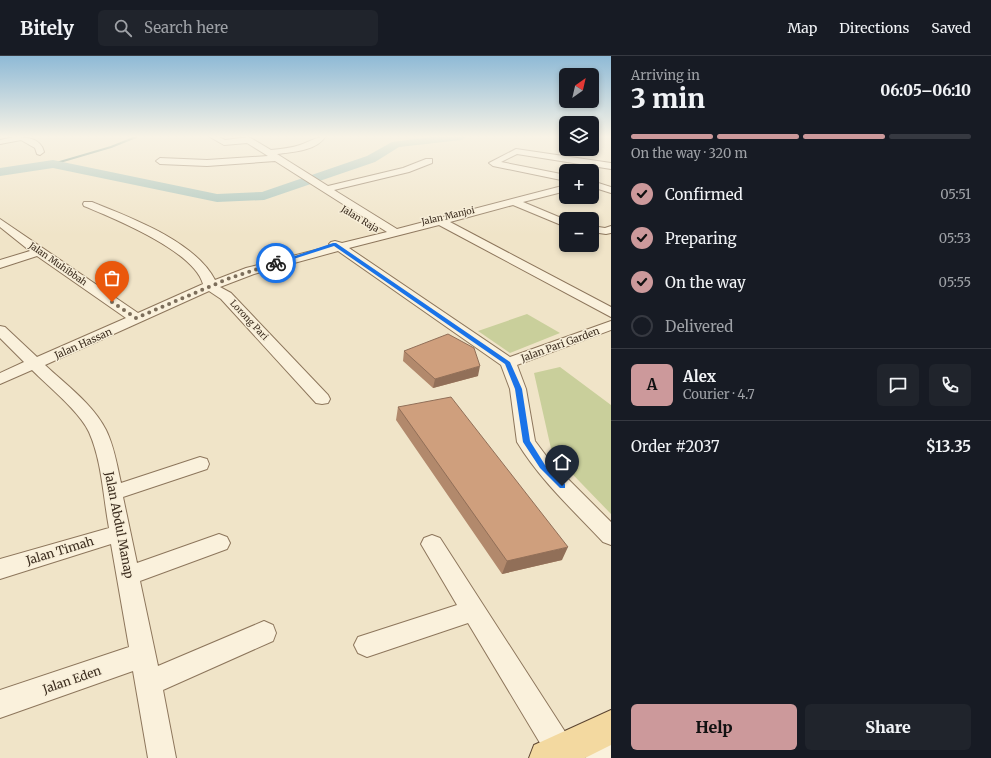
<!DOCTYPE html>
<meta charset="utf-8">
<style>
body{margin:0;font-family:Merriweather,serif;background:#20242c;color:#f1f3f6;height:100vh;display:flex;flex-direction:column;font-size:15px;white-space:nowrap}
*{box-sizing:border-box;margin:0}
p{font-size:13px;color:#9ea1a6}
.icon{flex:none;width:22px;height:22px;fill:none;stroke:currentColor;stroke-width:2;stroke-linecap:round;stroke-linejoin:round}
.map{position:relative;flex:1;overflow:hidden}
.sheet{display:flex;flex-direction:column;background:#171b24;width:380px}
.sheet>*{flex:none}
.needle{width:26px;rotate:34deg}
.buttons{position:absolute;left:559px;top:12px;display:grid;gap:8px}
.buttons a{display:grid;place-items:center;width:40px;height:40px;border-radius:6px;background:#171b24;box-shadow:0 2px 6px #0003;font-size:20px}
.pin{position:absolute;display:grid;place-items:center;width:34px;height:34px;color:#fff;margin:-41px -17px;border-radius:50% 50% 50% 0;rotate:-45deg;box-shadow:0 0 4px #0007}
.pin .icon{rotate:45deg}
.courier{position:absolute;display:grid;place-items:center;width:40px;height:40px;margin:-20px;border:3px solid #1a73e8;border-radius:50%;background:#fff;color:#222;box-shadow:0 1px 5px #0007}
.summary em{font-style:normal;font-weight:800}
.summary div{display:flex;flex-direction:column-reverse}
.summary{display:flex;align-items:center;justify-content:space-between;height:68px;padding:0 20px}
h1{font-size:26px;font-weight:800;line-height:30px}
.bar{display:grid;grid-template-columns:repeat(4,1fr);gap:6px 4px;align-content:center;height:48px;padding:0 20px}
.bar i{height:5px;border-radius:3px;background:#363941}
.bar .current{background:#cc999b}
.bar p{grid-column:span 4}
.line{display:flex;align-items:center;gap:10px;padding:0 20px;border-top:1px solid #363941}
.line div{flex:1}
.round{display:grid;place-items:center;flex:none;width:42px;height:42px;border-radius:6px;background:#20242c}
ol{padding:0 20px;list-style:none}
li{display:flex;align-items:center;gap:12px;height:44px}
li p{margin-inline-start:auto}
li .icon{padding:4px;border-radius:50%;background:#cc999b;color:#111;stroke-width:4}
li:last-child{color:#9ea1a6}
li i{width:22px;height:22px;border:2px solid #363941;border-radius:50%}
.cta{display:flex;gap:8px;margin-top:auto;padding:8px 20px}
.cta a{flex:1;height:46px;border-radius:6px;background:#cc999b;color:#111;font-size:16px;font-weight:800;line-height:46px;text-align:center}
.cta a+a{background:#20242c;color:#f1f3f6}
header{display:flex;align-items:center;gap:24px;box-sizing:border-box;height:56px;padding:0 20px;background:#171b24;border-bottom:1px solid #363941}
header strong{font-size:19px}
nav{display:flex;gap:22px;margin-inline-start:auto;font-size:14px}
.search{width:280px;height:36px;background:#20242c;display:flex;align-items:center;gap:10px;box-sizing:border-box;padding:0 14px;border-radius:6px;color:#9ea1a6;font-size:15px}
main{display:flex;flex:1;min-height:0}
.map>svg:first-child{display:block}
.green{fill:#c9cf9b}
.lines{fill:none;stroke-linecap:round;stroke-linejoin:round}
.stream{stroke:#6f938a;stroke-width:2}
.river{fill:#a9c4bc;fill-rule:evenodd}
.minor-casing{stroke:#8d765c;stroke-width:2}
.major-casing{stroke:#5b4430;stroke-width:2}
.minor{fill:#faf1dc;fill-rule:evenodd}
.major{fill:#f3d9a0;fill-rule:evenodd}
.wall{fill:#b2896c}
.shaded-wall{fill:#916f58}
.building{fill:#cf9f7d;stroke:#916f58}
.route{fill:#1a73e8}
.done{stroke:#7c6e5b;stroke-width:4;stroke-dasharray:0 7.2}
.labels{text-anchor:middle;stroke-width:3;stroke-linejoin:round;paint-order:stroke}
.far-street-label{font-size:9px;fill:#3d2e20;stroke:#f7eed8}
.street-label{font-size:10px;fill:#3d2e20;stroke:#f7eed8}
.near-street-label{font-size:12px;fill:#3d2e20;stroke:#f7eed8}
</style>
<header>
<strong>Bitely</strong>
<div class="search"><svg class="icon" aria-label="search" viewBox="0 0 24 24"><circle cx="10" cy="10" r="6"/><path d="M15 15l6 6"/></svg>Search here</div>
<nav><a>Map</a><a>Directions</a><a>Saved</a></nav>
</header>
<main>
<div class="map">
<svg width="611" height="702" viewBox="0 0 611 702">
<rect width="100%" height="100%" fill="#f0e4c8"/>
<path class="green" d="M527 258 560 277 510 297 478 275Z
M560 311 611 349V458L552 397 534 317Z"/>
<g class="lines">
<path class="stream" d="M53 108 111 91 136 81"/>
<path class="river" d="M432 81H467L461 84 399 91 375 106 264 144 217 146 53 112 0 120V112L53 104 217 138 262 136 367 100 392 86Z"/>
<defs>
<path id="minor" d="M14 81C26 81 41 82 44 96L40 99 37 98 35 92 21 84 0 88V84Z
M210 81H219L225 84 249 81 271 94C281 93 291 92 300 89 309 86 315 81 325 81 316 95 292 96 277 98L328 130 403 112 426 103H432V107L409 116 334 134 397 173 566 129V135L523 146 566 164V171L513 149 450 166 611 251V261L439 169 349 192 510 301 611 265V274L517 309 526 333 535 385 550 405 611 466V489L603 486C573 454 540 424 517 386L510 333 501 309 338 195 254 218 220 231 231 237 328 339 330 343 328 347 322 348 316 347 221 243 209 235 45 309C65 328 93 348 106 374 114 390 117 409 121 427L200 401 207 403 209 408 207 413 123 441 137 507 219 478 227 481 230 487 227 493 140 525 158 610 264 565 273 569 276 577 273 585 163 634 176 702H148L133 615 0 662V634L129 591 111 488 0 523V503L109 472C103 440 102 405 89 376 80 356 48 330 32 314L0 328V317L24 306 0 282V270L5 271 37 301 126 262 37 200 0 212V204L30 195 0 171V163L138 257 203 228C194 195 115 163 84 150L83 148 84 146H92C129 161 195 185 215 224L246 212 331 190 329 188 331 186 335 185 342 187 387 176 275 105 207 110 160 108 156 105 160 102 207 104 268 100 247 87 224 89Z
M516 93 611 107V113L517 98 501 106 566 119V125L493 110 489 107Z
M592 125 611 131V137L592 131Z
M592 170 605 172 611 170V177L606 178 592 176Z
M432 479 440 482 571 685 575 695 572 702H549L468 567 367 601 358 597 354 589 358 581 457 549 421 488 424 482Z
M586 669 596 673 611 686V702H586L576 693 572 683 576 673Z"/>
<path id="major" d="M611 654V689L585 702H529L534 689Z"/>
</defs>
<use href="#minor" class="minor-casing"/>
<use href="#major" class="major-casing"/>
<use href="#minor" class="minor"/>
<use href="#major" class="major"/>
</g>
<path class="wall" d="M404 295 478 320 433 332 403 305Z
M398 351 562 504 502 518 396 364Z"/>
<path class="shaded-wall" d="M480 310 478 320 433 332 435 323Z
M568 491 562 504 502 518 507 505Z"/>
<path class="building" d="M448 278 474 292 480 310 435 323 404 295Z
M451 341 568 491 507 505 398 351Z"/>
<linearGradient id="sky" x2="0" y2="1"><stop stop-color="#8fbad6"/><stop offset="0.45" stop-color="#f8f3e6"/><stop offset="1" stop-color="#f8f3e6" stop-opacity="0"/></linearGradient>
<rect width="611" height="179" fill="url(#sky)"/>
<path class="route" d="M333 187H336L510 306 522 333 530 385 545 409 565 428V432H560L540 412 523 386 515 333 505 308 334 190 278 208 274 207Z"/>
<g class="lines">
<path class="done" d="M112 246 136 262 230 222 276 207"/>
</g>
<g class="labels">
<g class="far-street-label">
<text transform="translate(448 160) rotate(-13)" y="3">Jalan Manjoi</text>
<text transform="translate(360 163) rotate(31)" y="3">Jalan Raja</text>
<text transform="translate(58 208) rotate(35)" y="3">Jalan Muhibbah</text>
<text transform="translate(249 264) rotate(47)" y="3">Lorong Pari</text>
</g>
<g class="street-label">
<text transform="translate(83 287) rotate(-24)" y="4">Jalan Hassan</text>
<text transform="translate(560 288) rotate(-20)" y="4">Jalan Pari Garden</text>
</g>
<g class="near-street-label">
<text transform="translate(119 469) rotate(79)" y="4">Jalan Abdul Manap</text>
<text transform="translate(60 495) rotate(-17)" y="4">Jalan Timah</text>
<text transform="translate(72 624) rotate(-19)" y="4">Jalan Eden</text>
</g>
</g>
</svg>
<div class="buttons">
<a><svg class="needle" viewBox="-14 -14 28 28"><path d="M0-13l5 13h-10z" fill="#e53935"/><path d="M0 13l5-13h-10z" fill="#9ea1a6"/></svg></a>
<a><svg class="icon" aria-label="layers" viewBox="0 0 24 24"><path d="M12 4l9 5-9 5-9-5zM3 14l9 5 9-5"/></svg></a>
<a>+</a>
<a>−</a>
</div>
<div class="pin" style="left:112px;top:246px;background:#ea580c"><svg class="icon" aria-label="bag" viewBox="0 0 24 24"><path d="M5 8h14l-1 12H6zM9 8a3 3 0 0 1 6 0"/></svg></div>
<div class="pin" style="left:562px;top:430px;background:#1f2937"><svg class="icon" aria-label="home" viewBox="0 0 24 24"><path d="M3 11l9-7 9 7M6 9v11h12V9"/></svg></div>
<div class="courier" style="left:276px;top:207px"><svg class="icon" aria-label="bike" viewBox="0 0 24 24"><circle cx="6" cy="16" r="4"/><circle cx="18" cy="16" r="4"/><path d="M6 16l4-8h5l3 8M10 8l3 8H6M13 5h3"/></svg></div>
</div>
<section class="sheet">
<div class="summary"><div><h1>3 min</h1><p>Arriving in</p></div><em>06:05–06:10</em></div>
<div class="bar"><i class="current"></i><i class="current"></i><i class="current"></i><i></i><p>On the way · 320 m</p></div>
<ol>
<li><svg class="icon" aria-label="check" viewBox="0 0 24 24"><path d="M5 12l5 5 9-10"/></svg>Confirmed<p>05:51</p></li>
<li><svg class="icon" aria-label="check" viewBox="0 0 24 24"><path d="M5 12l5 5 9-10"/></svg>Preparing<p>05:53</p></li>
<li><svg class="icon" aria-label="check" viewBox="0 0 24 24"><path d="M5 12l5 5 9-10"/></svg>On the way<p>05:55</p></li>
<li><i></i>Delivered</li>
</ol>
<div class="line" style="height:72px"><b class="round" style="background:#cc999b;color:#111">A</b><div><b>Alex</b><p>Courier · 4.7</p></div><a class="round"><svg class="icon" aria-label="chat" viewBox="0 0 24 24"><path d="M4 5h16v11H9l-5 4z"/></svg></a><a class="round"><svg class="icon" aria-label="phone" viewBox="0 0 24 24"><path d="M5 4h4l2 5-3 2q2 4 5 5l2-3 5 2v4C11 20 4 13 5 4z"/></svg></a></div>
<div class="line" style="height:52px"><div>Order #2037</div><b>$13.35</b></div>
<div class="cta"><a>Help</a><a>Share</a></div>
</section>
</main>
